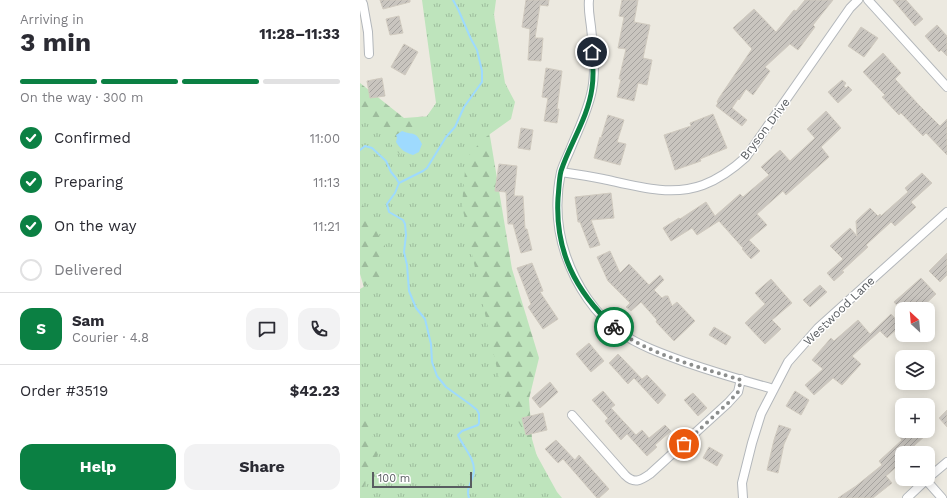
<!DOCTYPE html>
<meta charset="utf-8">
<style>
body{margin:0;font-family:"Work Sans",sans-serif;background:#f2f2f3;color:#2b2b33;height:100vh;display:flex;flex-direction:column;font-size:15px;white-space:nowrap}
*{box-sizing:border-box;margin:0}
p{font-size:13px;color:#7c7c81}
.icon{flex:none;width:22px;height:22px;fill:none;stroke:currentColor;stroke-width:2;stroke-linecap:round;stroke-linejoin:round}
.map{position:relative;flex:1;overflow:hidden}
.sheet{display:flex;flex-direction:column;background:#fff;width:360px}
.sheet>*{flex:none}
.needle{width:26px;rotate:334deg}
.controls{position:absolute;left:535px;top:302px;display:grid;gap:8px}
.controls a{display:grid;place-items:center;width:40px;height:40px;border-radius:8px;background:#fff;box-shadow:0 2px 10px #0003;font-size:20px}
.scale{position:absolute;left:12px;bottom:10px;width:100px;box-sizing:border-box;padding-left:4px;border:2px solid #595d61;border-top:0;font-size:11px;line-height:14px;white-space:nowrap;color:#595d61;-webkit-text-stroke:3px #fff;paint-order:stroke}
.pin{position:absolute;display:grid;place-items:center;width:34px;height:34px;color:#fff;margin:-17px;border:2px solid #fff;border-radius:50%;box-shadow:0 1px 4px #0007}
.courier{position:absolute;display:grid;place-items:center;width:40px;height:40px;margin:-20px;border:3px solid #0b8043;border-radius:50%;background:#fff;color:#222;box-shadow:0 1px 5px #0007}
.head em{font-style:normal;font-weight:700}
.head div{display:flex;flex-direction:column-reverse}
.head{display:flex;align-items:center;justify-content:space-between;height:68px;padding:0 20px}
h1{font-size:26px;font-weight:700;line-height:30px}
.bar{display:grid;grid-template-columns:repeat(4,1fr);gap:6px 4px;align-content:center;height:48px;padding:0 20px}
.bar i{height:5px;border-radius:3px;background:#e1e1e2}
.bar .active{background:#0b8043}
.bar p{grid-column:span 4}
.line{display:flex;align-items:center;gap:10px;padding:0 20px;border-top:1px solid #e1e1e2}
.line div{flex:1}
.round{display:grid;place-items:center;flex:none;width:42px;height:42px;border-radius:12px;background:#f2f2f3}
ol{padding:0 20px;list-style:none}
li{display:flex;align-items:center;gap:12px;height:44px}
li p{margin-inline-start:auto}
li .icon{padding:4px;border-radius:50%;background:#0b8043;color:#fff;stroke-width:4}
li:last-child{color:#7c7c81}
li i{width:22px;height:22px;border:2px solid #e1e1e2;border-radius:50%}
.cta{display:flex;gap:8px;margin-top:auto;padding:8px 20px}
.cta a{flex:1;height:46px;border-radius:12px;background:#0b8043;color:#fff;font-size:16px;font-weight:700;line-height:46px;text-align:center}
.cta a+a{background:#f2f2f3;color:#2b2b33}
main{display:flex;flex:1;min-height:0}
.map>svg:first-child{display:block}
.forest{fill:url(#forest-firs)}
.park{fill:url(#park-tufts)}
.water{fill:#9edafe}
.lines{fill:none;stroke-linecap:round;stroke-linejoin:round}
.stream{stroke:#9edafe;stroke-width:2}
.building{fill:url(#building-hatch);stroke:#d0cabf}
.minor-casing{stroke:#b3b7bb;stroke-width:10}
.minor{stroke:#fff;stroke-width:8}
.done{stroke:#8c8e8d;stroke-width:4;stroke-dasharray:0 7.2}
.route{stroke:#0b8043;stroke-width:5}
.labels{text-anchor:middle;stroke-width:3;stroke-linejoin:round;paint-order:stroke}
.street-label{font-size:12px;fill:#595d61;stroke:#fff}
</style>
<main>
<section class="sheet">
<div class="head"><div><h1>3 min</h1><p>Arriving in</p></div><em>11:28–11:33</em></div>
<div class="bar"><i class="active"></i><i class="active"></i><i class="active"></i><i></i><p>On the way · 300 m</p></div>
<ol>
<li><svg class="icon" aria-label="check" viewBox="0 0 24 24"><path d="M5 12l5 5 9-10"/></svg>Confirmed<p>11:00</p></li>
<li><svg class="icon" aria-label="check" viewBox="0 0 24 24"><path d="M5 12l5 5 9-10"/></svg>Preparing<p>11:13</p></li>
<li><svg class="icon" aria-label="check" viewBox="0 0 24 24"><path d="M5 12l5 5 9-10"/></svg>On the way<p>11:21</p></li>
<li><i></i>Delivered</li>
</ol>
<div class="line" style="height:72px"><b class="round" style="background:#0b8043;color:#fff">S</b><div><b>Sam</b><p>Courier · 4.8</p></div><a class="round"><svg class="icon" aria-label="chat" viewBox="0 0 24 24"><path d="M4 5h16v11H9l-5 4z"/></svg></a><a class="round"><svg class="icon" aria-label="phone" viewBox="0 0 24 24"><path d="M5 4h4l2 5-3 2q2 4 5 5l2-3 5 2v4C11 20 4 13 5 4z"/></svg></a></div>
<div class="line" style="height:52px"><div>Order #3519</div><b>$42.23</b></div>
<div class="cta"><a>Help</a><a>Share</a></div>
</section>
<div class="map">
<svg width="587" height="498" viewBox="0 0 587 498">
<defs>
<pattern id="forest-firs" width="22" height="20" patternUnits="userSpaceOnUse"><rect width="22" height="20" fill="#bee4bc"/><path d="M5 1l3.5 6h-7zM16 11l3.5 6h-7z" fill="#9dbc9c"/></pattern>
<pattern id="park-tufts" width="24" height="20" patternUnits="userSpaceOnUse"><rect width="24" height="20" fill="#bee4bc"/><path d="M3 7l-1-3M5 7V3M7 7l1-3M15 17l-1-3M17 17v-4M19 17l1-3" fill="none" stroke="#9dbc9c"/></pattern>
<pattern id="building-hatch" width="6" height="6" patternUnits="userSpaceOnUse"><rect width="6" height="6" fill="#c9c5bf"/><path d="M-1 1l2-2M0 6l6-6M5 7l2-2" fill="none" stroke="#a6a39f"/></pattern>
</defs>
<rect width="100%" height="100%" fill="#ece9e0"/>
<path class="forest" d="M0 83 44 118 126 112 152 269 179 358 169 399 172 439 188 495 0 498V298L6 294 0 274Z"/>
<path class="park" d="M62 0H136L134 15 145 83 155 102 151 119 123 139 106 159 102 205 112 254 142 392 197 492 202 498H0V495L18 454 5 411 0 409V289L22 276 25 246 0 200V106L40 155 76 103Z"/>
<path class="water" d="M42 131C54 136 55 130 62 144L59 152 53 155C44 152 41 150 36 142L37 138 36 135Z"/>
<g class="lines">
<path class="stream" d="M93 0 98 9 111 39 117 50 122 71V82L104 107 95 127 86 137 67 168 63 171 39 183 35 193 27 204 29 212 43 220 45 224 46 235 44 252 47 265 49 291 56 308 65 319 71 344 72 362 77 376 86 387 111 405 117 410 119 414V423L118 425 102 431 98 435C103 447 114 457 114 470 114 481 105 487 109 498
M0 150 5 146 12 148 26 161 31 172 36 178 39 183"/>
</g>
<path class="building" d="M20 0H50V2L23 9Z
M166 0H189L188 6 180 5 175 38H183L181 61 168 60 170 29 162 27Z
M262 0H278L274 22 290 25 283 58 292 60 287 85 278 83 274 101 257 97 261 79H259L266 49 258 48 264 17 259 16Z
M445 0H473L453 25 455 27 438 50 430 44 405 67 410 71 393 95 386 89 379 100 378 99 372 108 387 120 382 126 356 106 358 103 357 102 359 98 392 49 373 28 394 9 416 32 434 10 436 11Z
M533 0H546L563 19 555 26Z
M39 16 43 33 30 35 26 19Z
M577 25 587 36V56L581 50 579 52 565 36Z
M501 27 518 38 504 57 488 46Z
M44 44 58 52 45 75 31 67Z
M523 53 541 73 535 79 558 104 580 126 587 119V155L566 133 563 136 541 113 539 115 522 97 525 95 503 72Z
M186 68 202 71 197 109H199L197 123 184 121 188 98 182 97Z
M22 78 25 96 10 98 7 81Z
M482 80 486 83 484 86 486 88 488 86 492 90 478 103 468 92Z
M466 111 481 128 461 147 469 157 426 195 423 191 397 214 407 225 389 240 400 251 391 259 382 249 383 248 359 221 337 235 332 228 311 241 303 228 319 218 320 219 346 202 355 216 380 194 383 197 409 175 401 167 420 150 430 161 455 138 447 129Z
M353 114 367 148 340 159 341 161 315 170 304 135 331 126 330 123Z
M248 115 264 120 257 142 266 144 260 165 234 158 240 137 241 138Z
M161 128 173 130 170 150 158 148Z
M139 164 157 166 154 196H163L165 229H167L172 250 161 253 153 224H148L146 192 135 191Z
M562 173 572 183 551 202 556 207 535 226 531 222 506 245 508 247 482 271 484 272 474 281 467 273 483 259 470 246 490 228 497 236 496 221 510 208 518 216 520 214 521 216 548 192 545 188Z
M251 193 254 218 231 220 240 245 230 248 220 222H218L215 197Z
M250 251 260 273 269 264 289 285 300 275 304 280 294 290 302 298 305 296H308L312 306 317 302 335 321 314 341 296 322 297 320 281 302 271 311 266 307 270 303 248 281 237 257Z
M587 253V275L580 282 569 271Z
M172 263 183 291 180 292 198 319 183 329 168 307 171 304 157 268Z
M561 278 576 294 560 309H540L534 302Z
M411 279 432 303 412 320 421 329 405 344 385 323 405 304 395 293Z
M460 285 467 292 450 307 443 300Z
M531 314 541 325 527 338 520 331 492 356 501 364 482 385 473 378 454 395 445 385 463 369 452 360 471 338 474 341 498 320 510 334Z
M354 327 371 337 366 345 349 335Z
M229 343 244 361 231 372 216 354Z
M258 354 282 379 287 375 306 395 298 404 274 378 268 384 249 363Z
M190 382 198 392 180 408 172 398Z
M243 391 255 405 251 408 276 435 282 430 289 438 305 425 311 431 295 445 297 447 287 456 267 434 261 440 245 421 248 418 232 400Z
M435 391 449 400 441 415 426 406Z
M333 393 347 408 338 416 324 400Z
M587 410V427L579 418Z
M183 413 187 430 166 435 162 418Z
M419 425 431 429 424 444 418 473 407 470 414 440Z
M544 431H563L566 435 546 453H542V462L526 476 532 483 513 498H478L496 486 522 465 519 461 542 440 539 436Z
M196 440 215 460 219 455 249 489 239 498H237L203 459 198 463 185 449Z
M349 447 363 455 357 466 343 458Z"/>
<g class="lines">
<defs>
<path id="minor" d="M1 0 3 4 8 32 9 54
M229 0C228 10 230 18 231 27 233 47 236 70 232 90 228 111 218 130 210 150 207 157 203 165 201 172 195 200 197 230 206 256 216 285 235 315 261 333 280 346 303 354 325 362 354 372 384 381 414 389
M508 0 587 87
M201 172C215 174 229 176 243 179 275 186 311 197 343 185 359 179 373 169 386 157L490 8 498 0
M212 415 265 475C274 484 280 481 290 474L368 403 378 392 381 379
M568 478 587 462
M566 480 582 498
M383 498 382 483 392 443 401 414 428 362 458 328 587 212
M547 498 567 479"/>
</defs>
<use href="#minor" class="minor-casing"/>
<use href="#minor" class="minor"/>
</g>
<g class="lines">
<path class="done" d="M254 327C283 353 343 368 381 380L378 392 368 403 324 444"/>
<path class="route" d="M232 52C233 64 234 76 232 88 228 118 210 143 201 171 199 179 199 189 198 198 195 251 215 291 254 327"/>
</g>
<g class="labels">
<g class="street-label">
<text transform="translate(405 129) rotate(-53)" y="4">Bryson Drive</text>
<text transform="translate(479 311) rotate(-44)" y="4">Westwood Lane</text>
</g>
</g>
</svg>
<div class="controls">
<a><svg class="needle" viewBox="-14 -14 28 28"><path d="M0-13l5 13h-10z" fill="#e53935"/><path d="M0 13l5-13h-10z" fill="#7c7c81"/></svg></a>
<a><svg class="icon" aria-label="layers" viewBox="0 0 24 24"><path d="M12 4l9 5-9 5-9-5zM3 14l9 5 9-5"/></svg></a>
<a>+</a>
<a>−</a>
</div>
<div class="scale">100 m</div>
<div class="pin" style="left:324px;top:444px;background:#ea580c"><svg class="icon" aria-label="bag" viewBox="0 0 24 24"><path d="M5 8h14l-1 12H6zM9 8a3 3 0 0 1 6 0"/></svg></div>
<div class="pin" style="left:232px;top:52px;background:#1f2937"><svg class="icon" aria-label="home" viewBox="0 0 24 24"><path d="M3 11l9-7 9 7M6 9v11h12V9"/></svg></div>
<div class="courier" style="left:254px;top:327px"><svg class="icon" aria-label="bike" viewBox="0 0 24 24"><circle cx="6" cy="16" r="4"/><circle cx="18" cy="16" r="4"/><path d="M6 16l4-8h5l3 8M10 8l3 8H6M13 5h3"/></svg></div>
</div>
</main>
